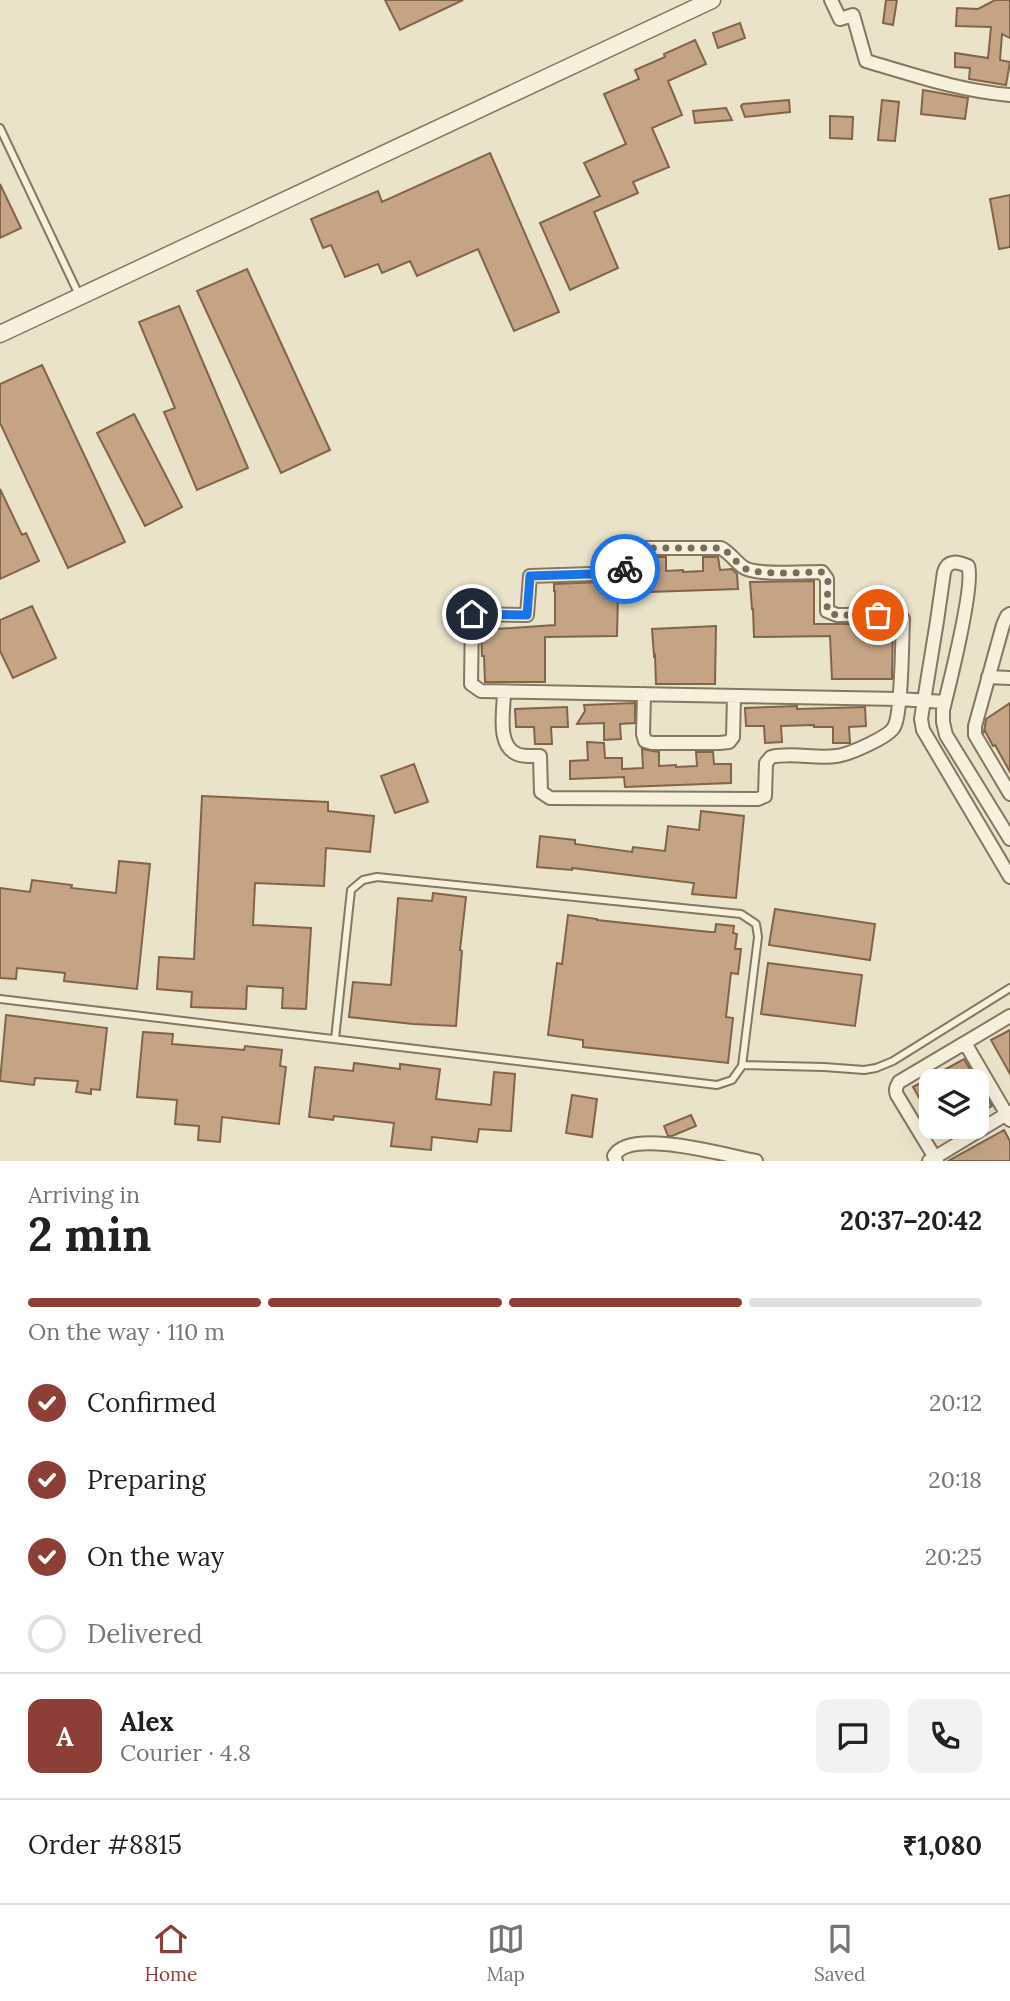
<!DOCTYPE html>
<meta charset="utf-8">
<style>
body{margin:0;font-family:Lora,serif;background:#f2f2f2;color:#202124;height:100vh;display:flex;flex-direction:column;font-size:26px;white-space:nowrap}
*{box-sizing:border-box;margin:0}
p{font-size:23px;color:#757577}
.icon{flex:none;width:38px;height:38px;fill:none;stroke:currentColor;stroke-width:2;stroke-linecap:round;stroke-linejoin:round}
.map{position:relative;height:1161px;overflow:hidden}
.sheet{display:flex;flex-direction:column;background:#fff;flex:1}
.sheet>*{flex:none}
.tools{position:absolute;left:919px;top:1069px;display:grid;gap:14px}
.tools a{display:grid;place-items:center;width:70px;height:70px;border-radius:14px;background:#fff;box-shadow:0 7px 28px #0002;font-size:35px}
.pin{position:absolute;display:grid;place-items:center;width:60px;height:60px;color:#fff;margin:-30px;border:4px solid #fff;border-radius:50%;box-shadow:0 2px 7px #0007}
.courier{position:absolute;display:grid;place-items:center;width:70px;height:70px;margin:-35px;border:5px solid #1a73e8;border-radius:50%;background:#fff;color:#222;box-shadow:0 2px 9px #0007}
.overview em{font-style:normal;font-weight:700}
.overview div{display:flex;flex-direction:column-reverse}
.overview{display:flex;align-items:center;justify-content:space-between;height:119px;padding:0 28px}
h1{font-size:46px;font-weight:700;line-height:52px}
.bar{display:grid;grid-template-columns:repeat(4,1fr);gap:10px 7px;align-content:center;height:84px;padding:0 28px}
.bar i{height:9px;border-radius:5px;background:#e0e0e0}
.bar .active{background:#8d3e37}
.bar p{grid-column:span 4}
.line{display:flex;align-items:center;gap:18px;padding:0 28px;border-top:2px solid #e0e0e0}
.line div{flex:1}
.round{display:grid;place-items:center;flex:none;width:74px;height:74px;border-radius:14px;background:#f2f2f2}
ol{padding:0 28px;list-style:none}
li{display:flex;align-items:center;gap:21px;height:77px}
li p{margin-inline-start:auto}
li .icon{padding:7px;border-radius:50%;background:#8d3e37;color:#fff;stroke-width:4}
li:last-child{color:#757577}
li i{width:38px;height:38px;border:4px solid #e0e0e0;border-radius:50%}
.tab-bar{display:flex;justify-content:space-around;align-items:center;height:98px;border-top:2px solid #e0e0e0;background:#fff;font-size:19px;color:#757577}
.tab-bar a{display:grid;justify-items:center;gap:4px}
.tab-bar .active{color:#8d3e37}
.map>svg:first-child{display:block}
.building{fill:#c4a484;stroke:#816449;stroke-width:2}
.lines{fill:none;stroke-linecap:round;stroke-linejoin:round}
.service-casing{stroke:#857760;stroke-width:10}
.minor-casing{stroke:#857760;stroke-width:16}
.tertiary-casing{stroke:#857760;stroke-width:19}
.service{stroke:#f6f0dd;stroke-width:6}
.minor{stroke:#f6f0dd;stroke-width:12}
.tertiary{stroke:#f6f0dd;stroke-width:16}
.done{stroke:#766d5d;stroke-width:7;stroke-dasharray:0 12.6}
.route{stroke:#1a73e8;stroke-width:9}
</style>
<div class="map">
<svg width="1010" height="1161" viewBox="0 0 1010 1161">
<rect width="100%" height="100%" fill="#eae3ca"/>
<path class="building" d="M385 0H463L400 30Z
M886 0H897L893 25 883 23Z
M995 0H1010V38L1002 34 1000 60 1010 62 1006 85 969 79 970 68 955 67V53L988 58 991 27 956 26 957 8 978 9Z
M740 23 745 38 718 48 713 33Z
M695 40 706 64 668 81 682 115 652 128 669 167 633 182 638 193 594 212 618 268 570 290 540 223 600 196 584 163 626 144 604 94 639 79 635 70 665 57 664 54Z
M923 90 968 98 965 119 921 114Z
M789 100 790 112 745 117 741 106 743 104Z
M882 100 899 102 895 141 878 140Z
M726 108 732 120 695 123 693 111Z
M830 116 853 117 852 139 830 138Z
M490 153 559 312 514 331 478 249 417 276 410 261 382 273 378 264 345 277 331 245 323 248 311 219 378 191 382 202Z
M0 184 21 228 0 238Z
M1010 195V247L999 249 990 199Z
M247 269 330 450 281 473 197 291Z
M179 306 248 468 197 490 164 412 175 408 139 322Z
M42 365 125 542 68 568 0 423V384Z
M134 414 182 507 145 526 97 433Z
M0 489 22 535 26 533 39 561 0 579Z
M649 557H666V571L683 570V572L703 571V557H718L720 570 732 569 737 574 738 589 618 593 617 636 545 637V682H485L484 656H482L481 630 555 625V591H554V584L624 581 631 578 632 573H649Z
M814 581V624H893L892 679H832L830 636 754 637 753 609H752L750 582Z
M32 606 56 658 13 678 0 651V620Z
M716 626 715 684H656L655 655 654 656 652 629Z
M635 703V723L620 724 621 739 604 740V723L577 724 585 711 584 705Z
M1010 703V772L995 745 993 746 985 731 984 732 986 719Z
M797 706V709L865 707 866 726 849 727 850 743H833V727H814V725L781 726 782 742 765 743 764 726H746L745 708Z
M567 707 568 727H551L552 744H535L534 727H516L515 709Z
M587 742 604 743 605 758H622V769L643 768 642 749 659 752V766L676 765V767L697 766 696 752H713L714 764H731V783L625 787 624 777 570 779V761L588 760Z
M414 764 428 802 395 813 381 776Z
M202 796 328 802V811L374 816 370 852 326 848 324 886 255 883 253 925 311 928 306 1009 282 1008 283 988 247 986 246 1009 191 1007 192 992 157 989 159 957 194 959Z
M701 811 744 816 736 898 692 894 694 883 572 868V870L537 867 540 836 575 840V844L632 852 633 847 665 851 668 826 699 830Z
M119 861 150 864 137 989 64 981 65 973 17 968 16 979 0 978V888L30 892 32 880 72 885 71 888 116 893Z
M433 893 466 897 460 950 462 951 456 1026 413 1024 349 1017 353 982 391 985 398 898 432 901Z
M775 909 875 924 870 960 769 945Z
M568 915 597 919V920L710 932H715L716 924 734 926 733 933 737 934 735 949H741L738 974 731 973 726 1017 733 1018 728 1063 583 1047V1040L548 1035 557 963 562 964Z
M768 963 862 975 855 1026 761 1014Z
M6 1015 107 1028 100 1090 91 1089V1094L76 1092 78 1081 35 1078 34 1085 0 1081Z
M1010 1030V1074L991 1040Z
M143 1032 173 1034 172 1044 244 1050 245 1046 282 1050 280 1066 286 1067 279 1124 222 1117 220 1142 198 1140 199 1126 175 1124 177 1100 137 1097Z
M964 1059 992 1106 976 1115V1082H931V1119L913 1087Z
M354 1063 400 1069V1064L440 1069 436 1099 491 1105 494 1072 515 1074 511 1131 479 1129 477 1142 432 1137 431 1150 391 1146 394 1123 334 1116 333 1120 309 1117 315 1067 353 1071Z
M572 1095 597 1099 592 1137 566 1133Z
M691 1115 696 1126 672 1136H668L664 1126Z
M1004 1130 1010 1141V1161H948Z"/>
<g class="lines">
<defs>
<path id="service" d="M0 128 80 297
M0 999 717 1085 732 1080 742 1066 758 937 756 924 741 914 377 877 363 880 351 890 335 1039
M742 1065 824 1067 864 1070 876 1068 893 1061 1010 988"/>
<path id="minor" d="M831 0 840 19 853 15 866 61C914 75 960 91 1010 95
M1010 614 1007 616 1003 625 975 726V735L1010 794
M988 677 1010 678
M504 692C504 710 496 745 517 754 524 757 533 756 540 756L541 792 550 798 758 799 765 796 766 763 771 757C793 752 815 759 836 756 848 755 889 737 894 727 902 714 902 638 903 619L900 615H837L827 611V579L822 572C805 572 755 576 743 567 735 561 730 553 721 548H645L639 551 621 573 530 576 527 615 472 614 471 684 481 691 899 699 945 702
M644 694 643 734 645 741 652 743H719L729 742 733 737 734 696
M1010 839 946 735 943 722V710C949 686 975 583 968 566 958 562 948 559 944 572L937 621 921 719 923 730 1010 877
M965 1043 1010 1120
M616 1161 614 1156C630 1127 728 1156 756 1161
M929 1161 1010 1112
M937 1161 897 1095C895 1090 896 1087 899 1082L1010 1016"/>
<path id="tertiary" d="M0 334 712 0"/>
</defs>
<use href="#service" class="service-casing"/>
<use href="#minor" class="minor-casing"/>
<use href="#tertiary" class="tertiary-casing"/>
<use href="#service" class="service"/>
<use href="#minor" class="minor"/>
<use href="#tertiary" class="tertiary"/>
</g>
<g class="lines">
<path class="done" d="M625 569 639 551 645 548H722C730 553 735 561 742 567 755 576 805 572 822 572L828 579 827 611 836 615H878"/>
<path class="route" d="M472 614 527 615 530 576 621 573 625 569"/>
</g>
</svg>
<div class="tools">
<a><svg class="icon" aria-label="layers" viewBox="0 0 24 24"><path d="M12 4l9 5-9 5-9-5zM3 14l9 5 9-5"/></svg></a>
</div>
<div class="pin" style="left:878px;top:615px;background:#ea580c"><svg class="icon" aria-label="bag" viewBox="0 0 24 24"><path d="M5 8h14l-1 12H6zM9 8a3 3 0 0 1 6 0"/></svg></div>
<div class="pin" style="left:472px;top:614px;background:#1f2937"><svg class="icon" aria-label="home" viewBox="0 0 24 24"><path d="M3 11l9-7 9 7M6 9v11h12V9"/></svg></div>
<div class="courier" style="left:625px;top:569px"><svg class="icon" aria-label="bike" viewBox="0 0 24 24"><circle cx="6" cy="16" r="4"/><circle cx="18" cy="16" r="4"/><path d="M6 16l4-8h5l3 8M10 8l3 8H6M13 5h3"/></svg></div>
</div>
<section class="sheet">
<div class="overview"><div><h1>2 min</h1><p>Arriving in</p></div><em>20:37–20:42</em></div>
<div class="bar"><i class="active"></i><i class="active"></i><i class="active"></i><i></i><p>On the way · 110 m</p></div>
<ol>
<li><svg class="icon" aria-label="check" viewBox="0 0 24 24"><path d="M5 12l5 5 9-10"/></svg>Confirmed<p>20:12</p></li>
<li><svg class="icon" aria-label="check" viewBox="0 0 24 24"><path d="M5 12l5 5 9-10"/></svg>Preparing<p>20:18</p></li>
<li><svg class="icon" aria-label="check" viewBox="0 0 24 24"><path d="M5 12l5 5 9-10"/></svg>On the way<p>20:25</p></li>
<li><i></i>Delivered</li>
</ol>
<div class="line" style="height:126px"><b class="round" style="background:#8d3e37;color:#fff">A</b><div><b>Alex</b><p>Courier · 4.8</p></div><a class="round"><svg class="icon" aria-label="chat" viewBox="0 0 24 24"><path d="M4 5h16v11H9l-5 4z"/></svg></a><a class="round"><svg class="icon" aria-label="phone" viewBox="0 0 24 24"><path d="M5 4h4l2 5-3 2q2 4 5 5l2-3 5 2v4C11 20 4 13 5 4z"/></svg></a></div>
<div class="line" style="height:91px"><div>Order #8815</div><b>₹1,080</b></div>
</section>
<nav class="tab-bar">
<a class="active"><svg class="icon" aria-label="home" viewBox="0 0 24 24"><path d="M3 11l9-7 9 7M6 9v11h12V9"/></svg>Home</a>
<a><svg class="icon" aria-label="map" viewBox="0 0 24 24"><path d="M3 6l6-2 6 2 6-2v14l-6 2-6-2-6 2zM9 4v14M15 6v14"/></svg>Map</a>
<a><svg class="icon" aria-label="saved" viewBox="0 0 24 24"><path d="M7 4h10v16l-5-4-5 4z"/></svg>Saved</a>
</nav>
